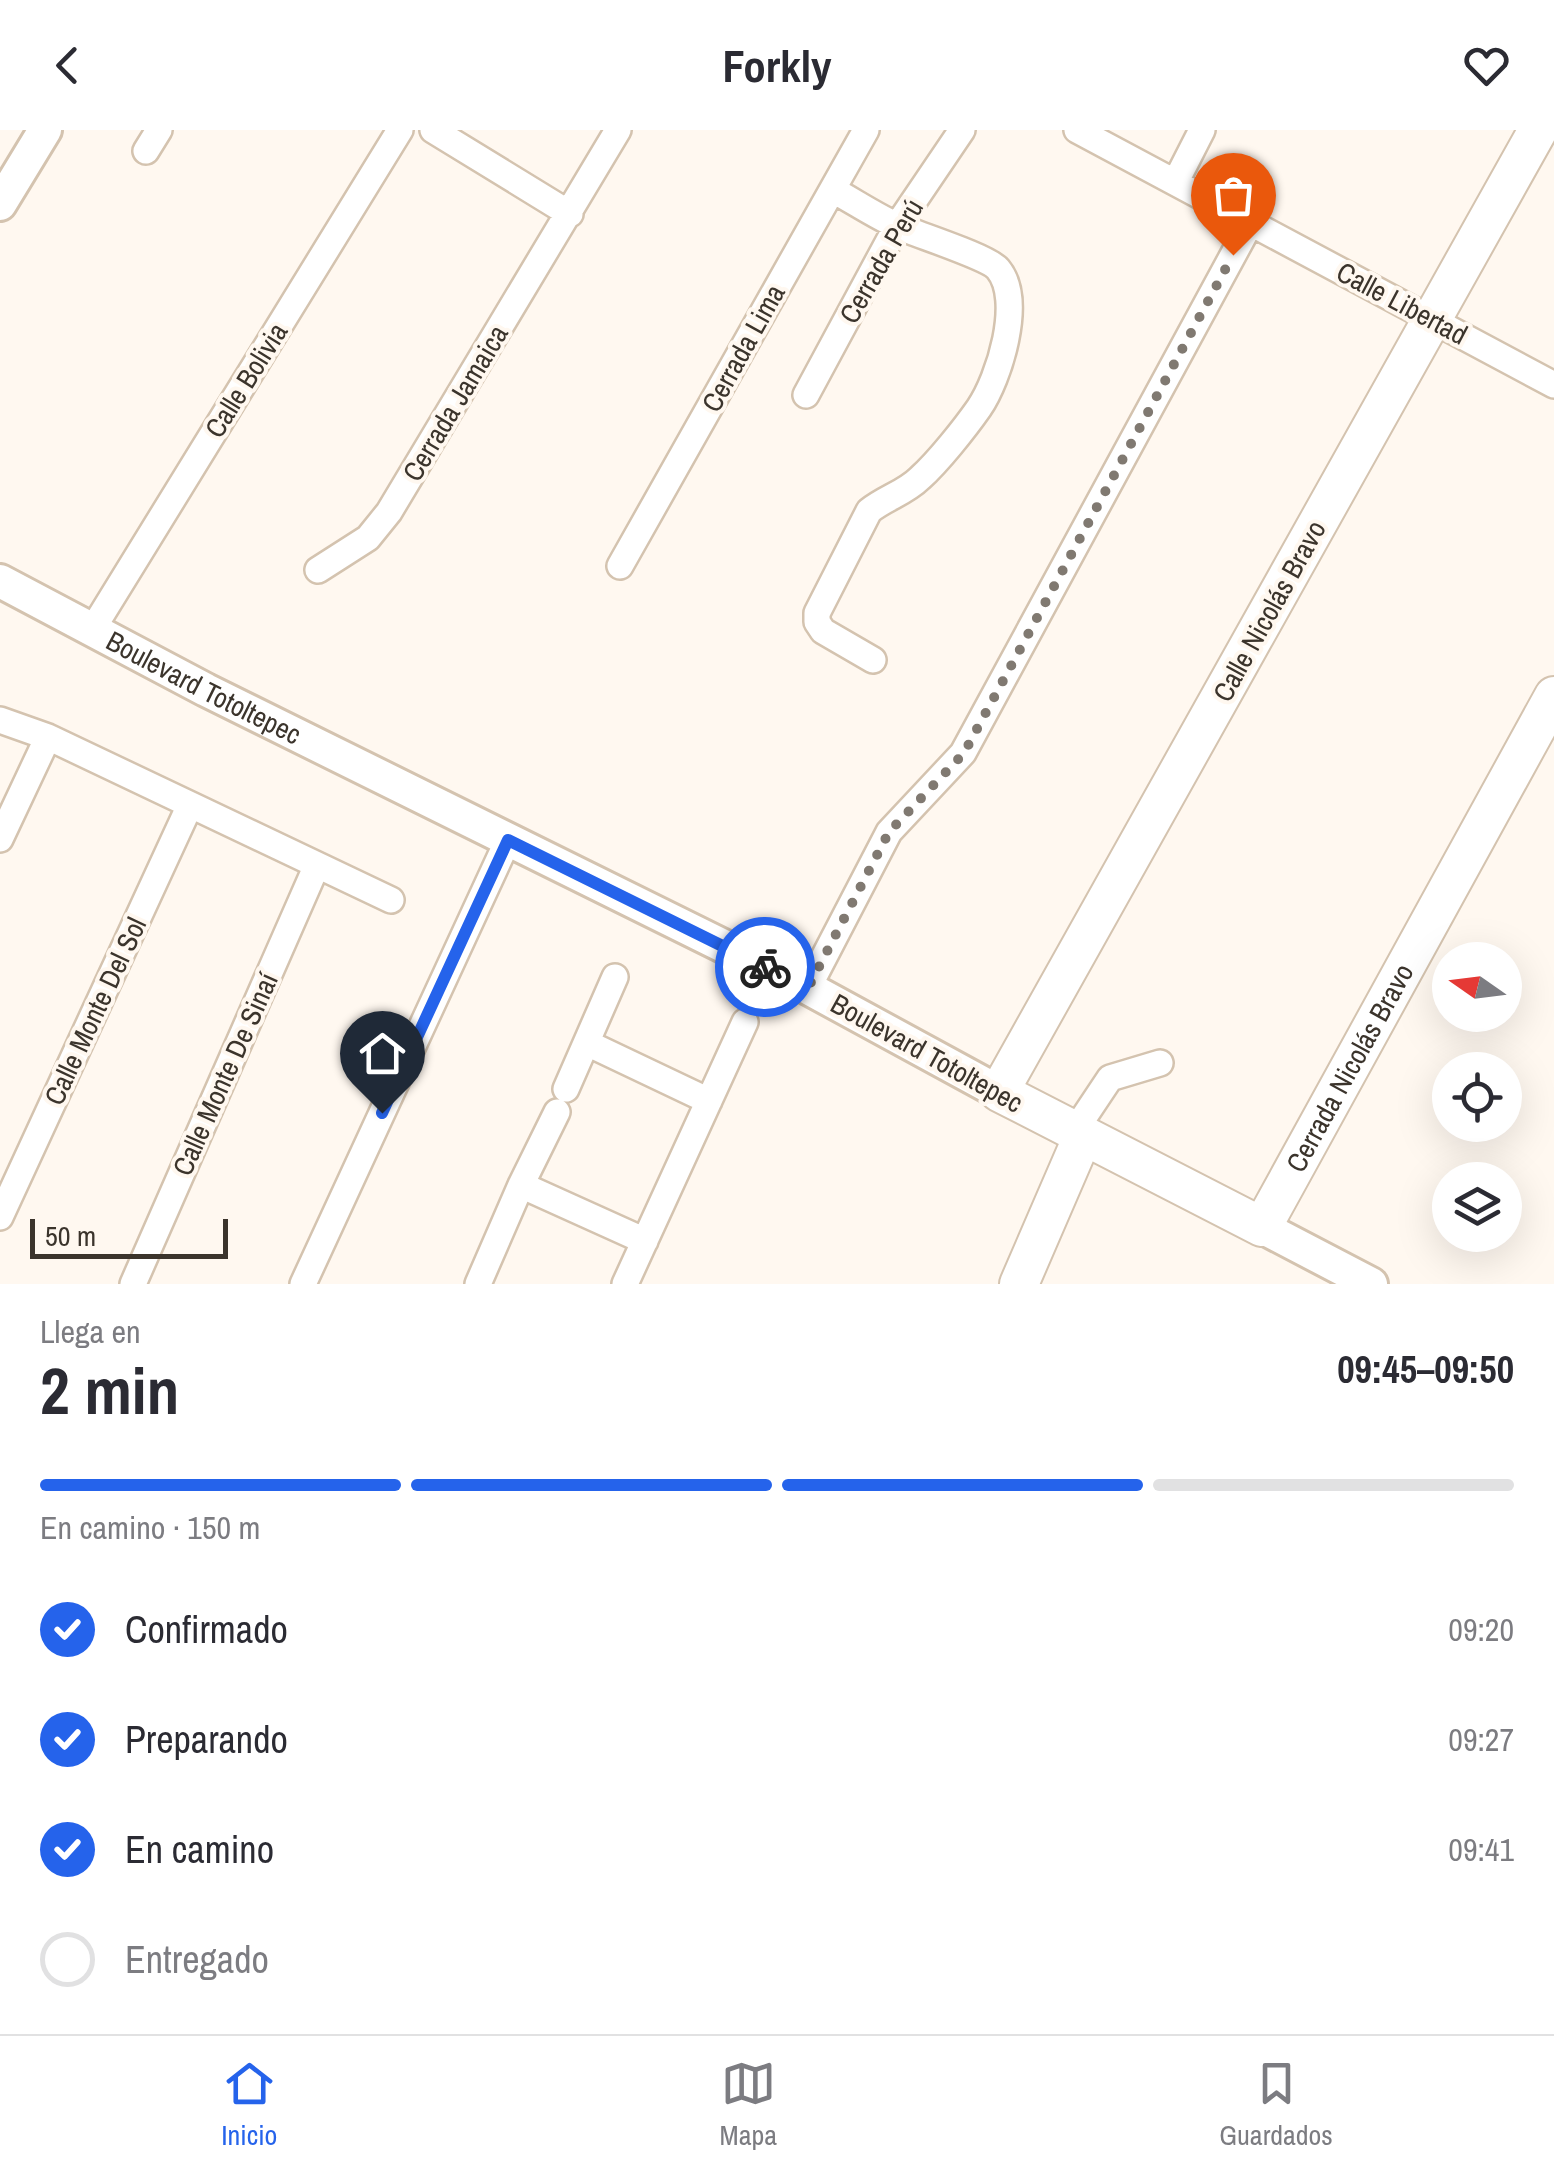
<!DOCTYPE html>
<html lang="es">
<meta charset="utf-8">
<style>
body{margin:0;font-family:"Archivo Narrow",sans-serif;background:#f2f2f3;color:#2b2b33;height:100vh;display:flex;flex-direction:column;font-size:38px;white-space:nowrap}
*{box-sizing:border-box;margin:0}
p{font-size:32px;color:#7c7c81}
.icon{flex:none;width:55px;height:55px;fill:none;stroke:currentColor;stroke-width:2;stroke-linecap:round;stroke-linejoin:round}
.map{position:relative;height:1154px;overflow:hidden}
.panel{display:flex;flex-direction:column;background:#fff;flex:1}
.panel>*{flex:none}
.needle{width:65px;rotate:284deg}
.fabs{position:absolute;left:1432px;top:812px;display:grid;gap:20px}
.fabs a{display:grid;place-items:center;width:90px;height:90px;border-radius:50%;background:#fff;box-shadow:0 10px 40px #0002;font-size:50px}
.scale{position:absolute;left:30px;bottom:25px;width:198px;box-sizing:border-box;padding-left:10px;border:5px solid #3b342c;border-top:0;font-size:28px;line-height:35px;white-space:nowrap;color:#3b342c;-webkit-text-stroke:8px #fff8f0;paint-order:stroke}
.pin{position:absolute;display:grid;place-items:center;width:85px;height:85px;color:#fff;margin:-102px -42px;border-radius:50% 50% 50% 0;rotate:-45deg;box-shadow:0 0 10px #0007}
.pin .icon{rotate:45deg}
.courier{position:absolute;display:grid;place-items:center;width:100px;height:100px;margin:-50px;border:8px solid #2563eb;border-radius:50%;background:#fff;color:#222;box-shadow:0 2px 12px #0007}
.head em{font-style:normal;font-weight:800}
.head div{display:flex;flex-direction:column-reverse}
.head{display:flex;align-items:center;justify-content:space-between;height:170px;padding:0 40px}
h1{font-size:65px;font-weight:800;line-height:75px}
.bar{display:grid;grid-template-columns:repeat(4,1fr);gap:15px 10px;align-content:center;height:120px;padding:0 40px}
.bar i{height:12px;border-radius:8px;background:#e1e1e2}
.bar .active{background:#2563eb}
.bar p{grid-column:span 4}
ol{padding:0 40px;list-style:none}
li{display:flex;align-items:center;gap:30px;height:110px}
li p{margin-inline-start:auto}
li .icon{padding:10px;border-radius:50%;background:#2563eb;color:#fff;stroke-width:4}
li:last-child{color:#7c7c81}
li i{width:55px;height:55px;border:5px solid #e1e1e2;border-radius:50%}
header{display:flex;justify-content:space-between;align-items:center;height:130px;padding:0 40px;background:#fff;font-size:45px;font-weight:800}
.menu{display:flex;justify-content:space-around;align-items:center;height:140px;border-top:2px solid #e1e1e2;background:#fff;font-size:28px;color:#7c7c81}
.menu a{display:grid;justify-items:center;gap:5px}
.menu .active{color:#2563eb}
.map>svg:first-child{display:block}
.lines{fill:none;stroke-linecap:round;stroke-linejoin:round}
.minor-casing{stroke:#d4c3af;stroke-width:30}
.tertiary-casing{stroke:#d4c3af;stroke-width:38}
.secondary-casing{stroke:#d4c3af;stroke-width:42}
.minor{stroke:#fff;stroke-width:25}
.tertiary{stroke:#fff;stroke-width:32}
.secondary{stroke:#fff;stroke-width:38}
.done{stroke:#807971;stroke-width:10;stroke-dasharray:0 18}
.route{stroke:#2563eb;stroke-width:12}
.labels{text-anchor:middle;stroke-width:8;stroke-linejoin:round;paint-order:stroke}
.street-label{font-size:28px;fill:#3b342c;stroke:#fff8f0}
</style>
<header><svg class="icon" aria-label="back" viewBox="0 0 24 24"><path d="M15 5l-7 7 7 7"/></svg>Forkly<svg class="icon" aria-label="heart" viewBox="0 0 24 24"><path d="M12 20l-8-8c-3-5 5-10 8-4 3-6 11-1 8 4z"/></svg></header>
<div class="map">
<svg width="1554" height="1154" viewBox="0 0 1554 1154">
<rect width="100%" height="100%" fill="#fff8f0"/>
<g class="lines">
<defs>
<path id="minor" d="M433 0 570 84
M1077 0 1554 255
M146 21 159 0
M1176 51 1202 0
M833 60C855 72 877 87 900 97 918 105 988 127 998 139 1024 170 999 249 979 278 965 298 938 332 920 348 905 363 885 368 869 381L817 483V492L823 501 873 530
M806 265 897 96 962 0
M620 436 866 0
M318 440 368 408 389 382 618 0
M92 500 400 0
M0 590 48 607 391 770
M0 709 48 607
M808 858 889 702 963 623 1251 92
M587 913 709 971
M566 959 615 847
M1074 1002 1110 948 1160 933
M521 1055 645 1111
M0 1087 190 675
M133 1154 317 735
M303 1154 508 710
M478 1154 521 1055 557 982
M625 1154 745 892"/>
<g id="tertiary">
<path d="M0 74 45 0"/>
<path id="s1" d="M0 451 206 560 808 858 999 962"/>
<path d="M1262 1097 1371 1154"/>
</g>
<g id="secondary">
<path id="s2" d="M1538 0 999 962 1262 1097 1554 566"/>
<path d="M1019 1154 1083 1006"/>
</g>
</defs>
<use href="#minor" class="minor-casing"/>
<use href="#tertiary" class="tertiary-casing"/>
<use href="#secondary" class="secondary-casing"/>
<use href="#minor" class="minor"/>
<use href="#tertiary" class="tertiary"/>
<use href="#secondary" class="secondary"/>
</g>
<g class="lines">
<path class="done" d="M765 837 808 858 889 702 964 623 1233 125"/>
<path class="route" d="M382 983 508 710 765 837"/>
</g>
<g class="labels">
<g class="street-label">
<text transform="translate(881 131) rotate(-60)" y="10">Cerrada Perú</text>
<text transform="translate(1402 173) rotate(28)" y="10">Calle Libertad</text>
<text transform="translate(743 218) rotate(-61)" y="10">Cerrada Lima</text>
<text transform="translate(246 250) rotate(-58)" y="10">Calle Bolivia</text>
<text transform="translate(455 273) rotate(-59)" y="10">Cerrada Jamaica</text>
<text transform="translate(1269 481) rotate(-61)" y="10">Calle Nicolás Bravo</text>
<text dy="10" stroke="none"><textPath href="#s1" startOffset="230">Boulevard Totoltepec</textPath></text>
<text transform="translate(95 881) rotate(-65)" y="10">Calle Monte Del Sol</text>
<text transform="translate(927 923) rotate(29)" y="10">Boulevard Totoltepec</text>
<text dy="10" stroke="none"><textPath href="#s2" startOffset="1580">Cerrada Nicolás Bravo</textPath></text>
<text transform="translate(225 944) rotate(-66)" y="10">Calle Monte De Sinaí</text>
</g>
</g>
</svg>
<div class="fabs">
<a><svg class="needle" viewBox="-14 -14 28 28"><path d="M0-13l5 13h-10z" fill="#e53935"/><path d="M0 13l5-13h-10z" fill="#7c7c81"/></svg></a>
<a><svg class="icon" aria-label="locate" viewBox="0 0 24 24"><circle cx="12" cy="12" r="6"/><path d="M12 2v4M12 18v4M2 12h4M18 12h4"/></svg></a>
<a><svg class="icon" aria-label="layers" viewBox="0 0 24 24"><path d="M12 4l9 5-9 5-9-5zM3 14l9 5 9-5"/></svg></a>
</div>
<div class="scale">50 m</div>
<div class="pin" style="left:1233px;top:125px;background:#ea580c"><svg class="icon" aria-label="bag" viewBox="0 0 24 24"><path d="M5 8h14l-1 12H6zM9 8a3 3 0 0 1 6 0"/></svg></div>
<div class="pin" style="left:382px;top:983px;background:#1f2937"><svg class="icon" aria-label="home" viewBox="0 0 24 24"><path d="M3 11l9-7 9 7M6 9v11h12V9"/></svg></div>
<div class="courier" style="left:765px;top:837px"><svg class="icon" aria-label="bike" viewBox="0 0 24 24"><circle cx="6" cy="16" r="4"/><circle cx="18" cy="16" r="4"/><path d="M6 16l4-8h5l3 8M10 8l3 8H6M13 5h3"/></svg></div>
</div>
<section class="panel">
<div class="head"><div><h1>2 min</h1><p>Llega en</p></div><em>09:45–09:50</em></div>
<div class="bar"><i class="active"></i><i class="active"></i><i class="active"></i><i></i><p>En camino · 150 m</p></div>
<ol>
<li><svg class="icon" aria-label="check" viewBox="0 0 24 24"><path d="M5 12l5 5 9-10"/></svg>Confirmado<p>09:20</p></li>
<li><svg class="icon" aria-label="check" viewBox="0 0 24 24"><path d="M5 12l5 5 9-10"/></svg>Preparando<p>09:27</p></li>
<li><svg class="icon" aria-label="check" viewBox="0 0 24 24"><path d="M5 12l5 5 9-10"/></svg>En camino<p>09:41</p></li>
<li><i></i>Entregado</li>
</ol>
</section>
<nav class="menu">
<a class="active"><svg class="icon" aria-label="home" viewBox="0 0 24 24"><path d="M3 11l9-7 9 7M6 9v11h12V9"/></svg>Inicio</a>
<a><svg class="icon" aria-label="map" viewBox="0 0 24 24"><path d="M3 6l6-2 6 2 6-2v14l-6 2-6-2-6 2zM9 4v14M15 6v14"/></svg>Mapa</a>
<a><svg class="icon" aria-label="saved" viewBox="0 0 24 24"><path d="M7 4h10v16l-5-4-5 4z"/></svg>Guardados</a>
</nav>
